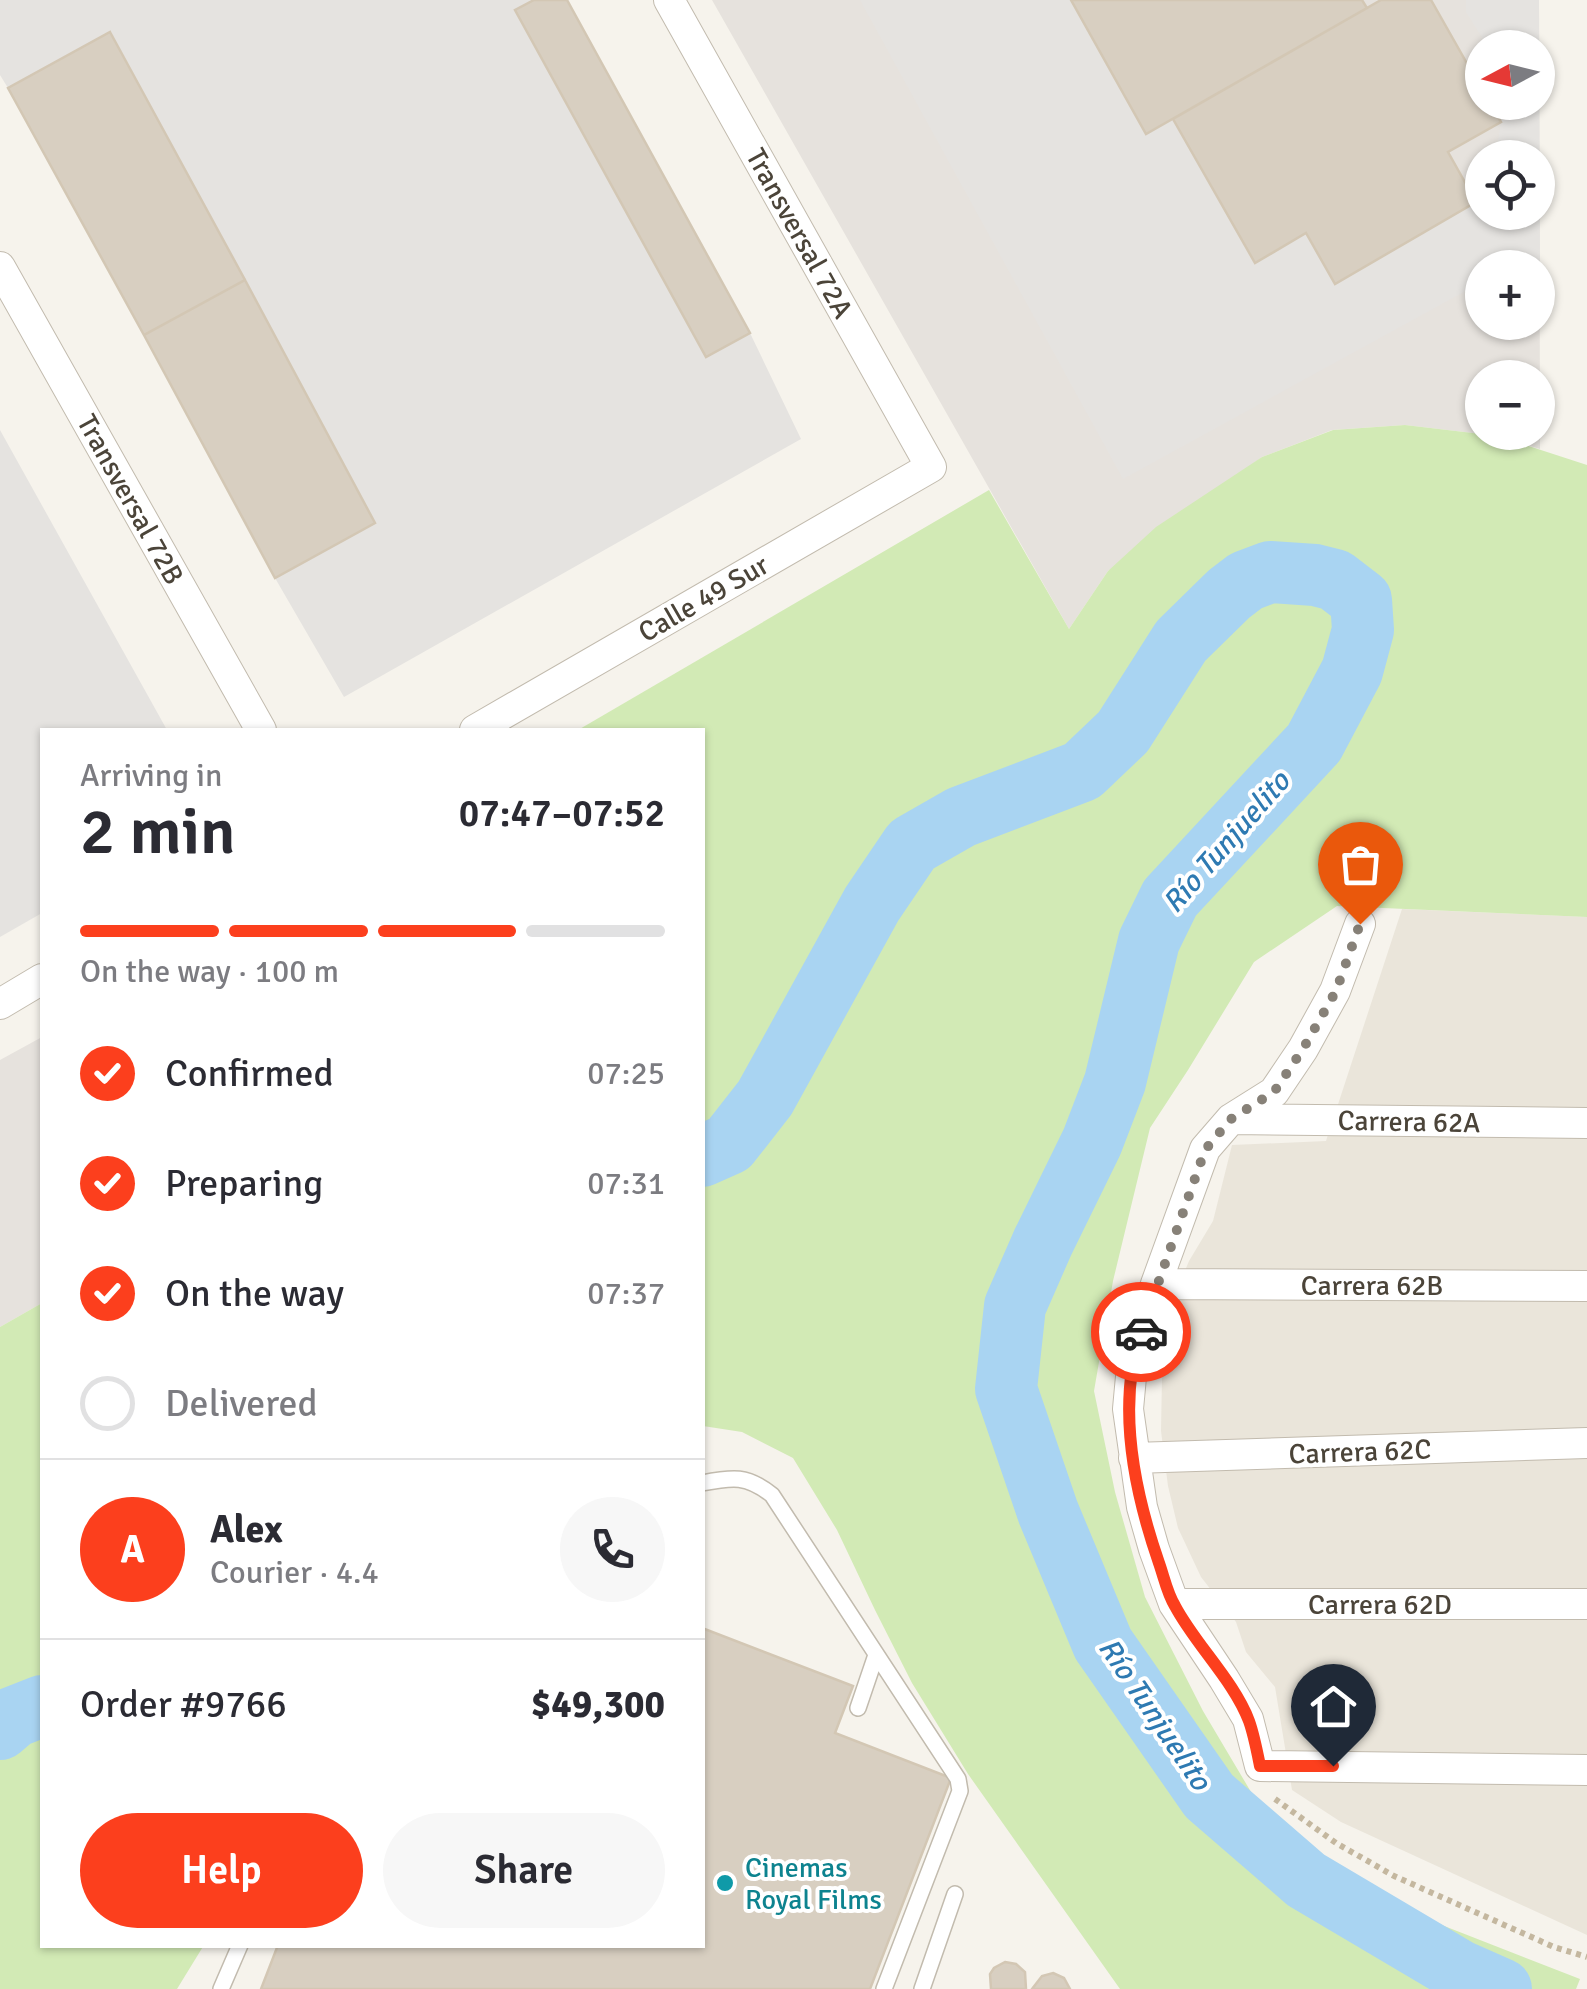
<!DOCTYPE html>
<meta charset="utf-8">
<style>
body{margin:0;font-family:Signika,sans-serif;background:#f7f7f7;color:#2b2b33;height:100vh;display:flex;flex-direction:column;font-size:38px;white-space:nowrap}
*{box-sizing:border-box;margin:0}
p{font-size:32px;color:#7c7c81}
.icon{flex:none;width:55px;height:55px;fill:none;stroke:currentColor;stroke-width:2;stroke-linecap:round;stroke-linejoin:round}
.map{position:relative;flex:1;overflow:hidden}
.details{position:absolute;left:40px;top:728px;width:665px;height:1220px;display:flex;flex-direction:column;background:#fff;border-radius:0px;box-shadow:0 2px 8px #0004}
.details>*{flex:none}
.needle{width:65px;rotate:263deg}
.buttons{position:absolute;left:1465px;top:30px;display:grid;gap:20px}
.buttons a{display:grid;place-items:center;width:90px;height:90px;border-radius:50%;background:#fff;box-shadow:0 2px 8px #0004;font-size:50px}
.pin{position:absolute;display:grid;place-items:center;width:85px;height:85px;color:#fff;margin:-102px -42px;border-radius:50% 50% 50% 0;rotate:-45deg;box-shadow:0 0 10px #0007}
.pin .icon{rotate:45deg}
.courier{position:absolute;display:grid;place-items:center;width:100px;height:100px;margin:-50px;border:8px solid #fc3f1d;border-radius:50%;background:#fff;color:#222;box-shadow:0 2px 12px #0007}
.head em{font-style:normal;font-weight:600}
.head div{display:flex;flex-direction:column-reverse}
.head{display:flex;align-items:center;justify-content:space-between;height:170px;padding:0 40px}
h1{font-size:65px;font-weight:600;line-height:75px}
.bar{display:grid;grid-template-columns:repeat(4,1fr);gap:15px 10px;align-content:center;height:120px;padding:0 40px}
.bar i{height:12px;border-radius:8px;background:#e1e1e2}
.bar .active{background:#fc3f1d}
.bar p{grid-column:span 4}
.line{display:flex;align-items:center;gap:25px;padding:0 40px;border-top:2px solid #e1e1e2}
.line div{flex:1}
.round{display:grid;place-items:center;flex:none;width:105px;height:105px;border-radius:52px;background:#f7f7f7}
ol{padding:0 40px;list-style:none}
li{display:flex;align-items:center;gap:30px;height:110px}
li p{margin-inline-start:auto}
li .icon{padding:10px;border-radius:50%;background:#fc3f1d;color:#fff;stroke-width:4}
li:last-child{color:#7c7c81}
li i{width:55px;height:55px;border:5px solid #e1e1e2;border-radius:50%}
.action{display:flex;gap:20px;margin-top:auto;padding:20px 40px}
.action a{flex:1;height:115px;border-radius:60px;background:#fc3f1d;color:#fff;font-size:40px;font-weight:600;line-height:115px;text-align:center}
.action a+a{background:#f7f7f7;color:#2b2b33}
.map>svg:first-child{display:block}
.residential{fill:#eae5da}
.industrial{fill:#e6e2dd;fill-rule:evenodd}
.green{fill:#d2eab5}
.parking{fill:#e5e3e0}
.lines{fill:none;stroke-linecap:round;stroke-linejoin:round}
.river{stroke:#a9d4f2;stroke-width:62}
.building{fill:#d8cfc1;stroke:#d3c7b4;stroke-width:2.5}
.lane-casing{stroke:#c2bbae;stroke-width:18}
.street-casing{stroke:#c2bbae;stroke-width:32}
.path{stroke:#c4b79f;stroke-width:6;stroke-dasharray:5 5;stroke-linecap:butt}
.lane{stroke:#fff;stroke-width:15}
.street{stroke:#fff;stroke-width:30}
.done{stroke:#878178;stroke-width:10;stroke-dasharray:0 18}
.route{stroke:#fc3f1d;stroke-width:12}
.culture-dot{fill:#0f9aa8;stroke:#fff;stroke-width:4}
.labels{text-anchor:middle;stroke-width:8;stroke-linejoin:round;paint-order:stroke}
.street-label{font-size:28px;fill:#4b4439;stroke:#fff}
.culture-label{font-size:28px;fill:#0d838f;stroke:#fff;text-anchor:start}
.water-label{font-size:30px;font-style:italic;fill:#2e7ab2;stroke:#fff}
</style>
<div class="map">
<svg width="1587" height="1989" viewBox="0 0 1587 1989">
<rect width="100%" height="100%" fill="#f6f3ec"/>
<path class="residential" d="M1402 909 1587 917V1935L1341 1822 1292 1790 1275 1687 1246 1652 1236 1622 1201 1577 1178 1528 1168 1486 1161 1431 1163 1323 1189 1261 1213 1221 1232 1145 1326 1141Z"/>
<path class="industrial" d="M712 0H1539L1540 449 1498 436 1405 425 1332 430 1262 457 1108 571 1069 629ZM1482 48H1538V102H1482ZM1482 158H1538V212H1482ZM1482 268H1538V322H1482ZM1482 378H1538V432H1482Z
M42 1037V1303L0 1327V1060Z"/>
<path class="green" d="M1405 425 1498 436 1587 465V917L1337 906 1254 962 1188 1070 1150 1128 1113 1281 1094 1391 1115 1492 1145 1597 1203 1711 1254 1797 1331 1861 1434 1922 1580 1979 1576 1989H1120L968 1774 912 1683 875 1610 837 1530 793 1458 742 1432 703 1426 702 730H578L989 490 1069 629 1108 571 1156 527 1262 457 1333 430Z
M42 1303V1945H204L177 1989H0V1327Z"/>
<path class="parking" d="M0 0H534L515 11 705 356 750 333 801 439 344 697 275 578 375 523 111 32 8 88 0 75Z
M860 0H1071L1146 134 1173 119 1254 262 1306 233 1335 283 1476 202 1482 193V212H1538V158L1495 157 1501 122 1500 103 1538 102V48L1488 47 1466 12V0H1539L1540 270H1538V268H1482V282L1123 479Z
M0 430 167 730H42V913L0 937Z"/>
<g class="lines">
<path class="river" d="M702 1156 729 1144 765 1098 872 904 912 845 961 817 1082 771 1123 732 1181 641 1229 594 1246 581 1270 572 1315 575 1335 580 1361 600 1363 630 1352 671 1314 743 1170 898 1149 941 1115 1082 1092 1142 1043 1242 1015 1306 1006 1389 1048 1512 1103 1644 1209 1796 1306 1880 1458 1970 1501 1989
M0 1729 14 1717 42 1706"/>
</g>
<path class="building" d="M534 0H567L750 333 706 357 515 10Z
M1071 0H1362L1367 8 1146 134Z
M1381 0H1431L1482 90V102H1489L1501 122 1448 152 1476 202 1335 284 1306 233 1255 263 1173 119Z
M110 32 245 280 144 335 8 88Z
M245 280 375 523 275 578 144 335Z
M702 1628 853 1686 835 1733 951 1778 870 1989H261L278 1945H702Z
M1005 1962 1016 1964 1025 1972 1026 1989H991L990 1974 994 1968Z
M1053 1973 1064 1978 1070 1989H1032L1042 1976Z"/>
<g class="lines">
<defs>
<path id="lane" d="M702 1483C733 1477 747 1475 772 1495L958 1779 960 1791 884 1989
M858 1708 876 1655
M221 1989 240 1945
M922 1989 955 1894"/>
<path id="street" d="M0 267 261 730
M475 730 931 467 669 0
M1360 924 1335 991 1303 1049 1274 1092 1231 1119 1205 1149 1156 1284 1133 1355 1128 1409 1142 1507 1154 1549 1174 1604 1224 1679 1248 1719 1260 1766 1587 1770
M0 1004 42 979
M1231 1119 1587 1123
M1156 1284 1587 1286
M1134 1458 1587 1443
M1174 1604H1587"/>
</defs>
<use href="#lane" class="lane-casing"/>
<use href="#street" class="street-casing"/>
<path class="path" d="M1275 1799 1336 1843 1394 1876 1554 1947 1587 1957"/>
<use href="#lane" class="lane"/>
<use href="#street" class="street"/>
</g>
<g class="lines">
<path class="done" d="M1141 1332 1205 1150 1231 1119 1274 1092 1303 1049 1336 991 1360 924"/>
<path class="route" d="M1141 1332C1116 1406 1134 1491 1159 1563 1164 1577 1167 1593 1175 1606 1195 1644 1234 1681 1249 1721 1254 1735 1257 1751 1260 1766H1333"/>
</g>
<circle class="culture-dot" cx="725" cy="1883" r="10"/>
<g class="labels">
<g class="street-label">
<text transform="translate(800 233) rotate(61)" y="10">Transversal 72A</text>
<text transform="translate(131 499) rotate(61)" y="10">Transversal 72B</text>
<text transform="translate(703 598) rotate(-30)" y="10">Calle 49 Sur</text>
<text transform="translate(1409 1121) rotate(1)" y="10">Carrera 62A</text>
<text x="1372" y="1295">Carrera 62B</text>
<text transform="translate(1360 1451) rotate(-2)" y="10">Carrera 62C</text>
<text x="1380" y="1614">Carrera 62D</text>
</g>
<g class="culture-label">
<text x="745" y="1877">Cinemas<tspan x="745" dy="32">Royal Films</tspan></text>
</g>
<g class="water-label">
<text transform="translate(1226 842) rotate(-49)" y="10">Río Tunjuelito</text>
<text transform="translate(1155 1714) rotate(56)" y="10">Río Tunjuelito</text>
</g>
</g>
</svg>
<div class="buttons">
<a><svg class="needle" viewBox="-14 -14 28 28"><path d="M0-13l5 13h-10z" fill="#e53935"/><path d="M0 13l5-13h-10z" fill="#7c7c81"/></svg></a>
<a><svg class="icon" aria-label="locate" viewBox="0 0 24 24"><circle cx="12" cy="12" r="6"/><path d="M12 2v4M12 18v4M2 12h4M18 12h4"/></svg></a>
<a>+</a>
<a>−</a>
</div>
<div class="pin" style="left:1360px;top:924px;background:#ea580c"><svg class="icon" aria-label="bag" viewBox="0 0 24 24"><path d="M5 8h14l-1 12H6zM9 8a3 3 0 0 1 6 0"/></svg></div>
<div class="pin" style="left:1333px;top:1766px;background:#1f2937"><svg class="icon" aria-label="home" viewBox="0 0 24 24"><path d="M3 11l9-7 9 7M6 9v11h12V9"/></svg></div>
<div class="courier" style="left:1141px;top:1332px"><svg class="icon" aria-label="car" viewBox="0 0 24 24"><path d="M5 17H2v-5l4-1 3-4h7l3 4 3 1v5h-3M9 17h6M6 11h13"/><circle cx="7" cy="17" r="2"/><circle cx="17" cy="17" r="2"/></svg></div>
<section class="details">
<div class="head"><div><h1>2 min</h1><p>Arriving in</p></div><em>07:47–07:52</em></div>
<div class="bar"><i class="active"></i><i class="active"></i><i class="active"></i><i></i><p>On the way · 100 m</p></div>
<ol>
<li><svg class="icon" aria-label="check" viewBox="0 0 24 24"><path d="M5 12l5 5 9-10"/></svg>Confirmed<p>07:25</p></li>
<li><svg class="icon" aria-label="check" viewBox="0 0 24 24"><path d="M5 12l5 5 9-10"/></svg>Preparing<p>07:31</p></li>
<li><svg class="icon" aria-label="check" viewBox="0 0 24 24"><path d="M5 12l5 5 9-10"/></svg>On the way<p>07:37</p></li>
<li><i></i>Delivered</li>
</ol>
<div class="line" style="height:180px"><b class="round" style="background:#fc3f1d;color:#fff">A</b><div><b>Alex</b><p>Courier · 4.4</p></div><a class="round"><svg class="icon" aria-label="phone" viewBox="0 0 24 24"><path d="M5 4h4l2 5-3 2q2 4 5 5l2-3 5 2v4C11 20 4 13 5 4z"/></svg></a></div>
<div class="line" style="height:130px"><div>Order #9766</div><b>$49,300</b></div>
<div class="action"><a>Help</a><a>Share</a></div>
</section>
</div>
